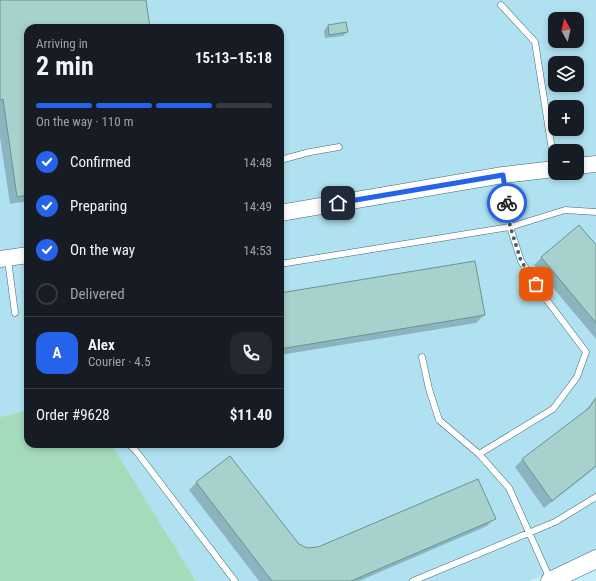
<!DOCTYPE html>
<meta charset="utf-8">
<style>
body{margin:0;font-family:"Roboto Condensed",sans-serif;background:#242831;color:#f1f3f6;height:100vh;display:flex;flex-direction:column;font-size:15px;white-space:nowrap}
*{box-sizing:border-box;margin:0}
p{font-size:13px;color:#9ea1a6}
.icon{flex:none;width:22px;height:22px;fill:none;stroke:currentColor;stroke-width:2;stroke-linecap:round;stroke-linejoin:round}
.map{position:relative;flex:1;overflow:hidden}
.sheet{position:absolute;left:24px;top:24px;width:260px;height:424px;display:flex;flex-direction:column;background:#171b24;border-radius:12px;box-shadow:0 2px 6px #0003}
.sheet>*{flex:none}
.needle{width:26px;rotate:352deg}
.buttons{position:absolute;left:548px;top:12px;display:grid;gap:8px}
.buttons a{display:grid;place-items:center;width:36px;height:36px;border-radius:8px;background:#171b24;box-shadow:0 2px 6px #0003;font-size:20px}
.pin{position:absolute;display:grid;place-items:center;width:34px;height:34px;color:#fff;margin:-17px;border-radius:8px;box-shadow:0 2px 6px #0006}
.courier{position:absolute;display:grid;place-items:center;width:40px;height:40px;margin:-20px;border:3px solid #2563eb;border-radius:50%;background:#fff;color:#222;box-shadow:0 1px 5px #0007}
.headline em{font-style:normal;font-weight:700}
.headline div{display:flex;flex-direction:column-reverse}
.headline{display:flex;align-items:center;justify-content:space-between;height:68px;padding:0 12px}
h1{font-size:26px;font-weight:700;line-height:30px}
.bar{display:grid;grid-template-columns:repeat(4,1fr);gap:6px 4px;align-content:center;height:48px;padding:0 12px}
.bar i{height:5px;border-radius:3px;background:#363941}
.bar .current{background:#2563eb}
.bar p{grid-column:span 4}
.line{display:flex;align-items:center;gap:10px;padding:0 12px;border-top:1px solid #363941}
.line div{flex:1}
.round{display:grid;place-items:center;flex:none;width:42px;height:42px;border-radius:12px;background:#242831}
ol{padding:0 12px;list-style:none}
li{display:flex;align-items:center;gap:12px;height:44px}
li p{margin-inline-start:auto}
li .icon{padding:4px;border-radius:50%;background:#2563eb;color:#fff;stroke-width:4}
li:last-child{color:#9ea1a6}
li i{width:22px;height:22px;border:2px solid #363941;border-radius:50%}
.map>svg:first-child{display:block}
.built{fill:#b0e1f0;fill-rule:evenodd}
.green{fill:#a4dcbb}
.shadow{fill:#0003}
.building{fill:#a7d1cc;stroke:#6b938f}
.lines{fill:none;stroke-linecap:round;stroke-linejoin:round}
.service-casing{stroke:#446873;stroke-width:7}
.tertiary-casing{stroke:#446873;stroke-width:17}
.secondary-casing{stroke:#446873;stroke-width:19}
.service{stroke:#fff;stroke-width:6}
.tertiary{stroke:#fff;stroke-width:16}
.secondary{stroke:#fff;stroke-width:18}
.done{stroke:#496067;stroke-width:4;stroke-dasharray:0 7.2}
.route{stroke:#2563eb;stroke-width:5}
</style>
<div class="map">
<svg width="596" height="581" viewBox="0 0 596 581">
<rect width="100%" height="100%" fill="#c6eefa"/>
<path class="built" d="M0 0H596V551L580 561 529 581H196L111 444H280V28H28V410L0 417ZM555 19H577V41H555ZM555 63H577V85H555ZM555 107H577V129H555ZM555 151H577V173H555Z"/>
<path class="green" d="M28 410V444H111L196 581H0V417Z"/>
<path class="shadow" d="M0 0H145L149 28H28V201L10 204 0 137Z
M345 24 347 32 343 36 325 38 324 30 328 26Z
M596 246V339L534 265 542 257Z
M280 294 484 315 476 323 280 355Z
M596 397V467L544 508 515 467 523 459 584 413Z
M230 457 298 544 307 549 495 518 487 526 359 581H259L189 490 196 483Z"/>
<path class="building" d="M0 0H146L150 28H28V195L17 197 3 99 0 100Z
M346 22 348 32 329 35 328 25Z
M579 225 596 245V323L541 257Z
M475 261 485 315 280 349V293Z
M596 398V466L552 501 522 459 589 408Z
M230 456 299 544 307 548 318 547 478 479 496 519 351 581H272L196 482Z"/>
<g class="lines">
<defs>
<path id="service" d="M501 5 535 42 555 169
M280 160 310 152 339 147
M503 175 510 227 521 261 543 295 586 352 577 377 553 409 479 454 509 488 550 579
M8 260 15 313
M280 264 510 227 565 210 596 212
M422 357 429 389 439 420 479 454
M129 444 136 451 235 581
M413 581 555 522 596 497"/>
<path id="tertiary" d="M577 166 596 164
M280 213 503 175 555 169
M0 259 28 255"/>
<path id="secondary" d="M550 581 596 559"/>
</defs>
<use href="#service" class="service-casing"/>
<use href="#tertiary" class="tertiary-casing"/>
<use href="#secondary" class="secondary-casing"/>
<use href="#service" class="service"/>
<use href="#tertiary" class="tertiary"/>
<use href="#secondary" class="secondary"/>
</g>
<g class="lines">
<path class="done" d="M507 203 510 226 521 261 536 284"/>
<path class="route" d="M338 203 503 175 507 203"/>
</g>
</svg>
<div class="buttons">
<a><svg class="needle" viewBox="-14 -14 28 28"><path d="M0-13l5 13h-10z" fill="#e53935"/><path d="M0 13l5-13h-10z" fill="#9ea1a6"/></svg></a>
<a><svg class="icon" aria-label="layers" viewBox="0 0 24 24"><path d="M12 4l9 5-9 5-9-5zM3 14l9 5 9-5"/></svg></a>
<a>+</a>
<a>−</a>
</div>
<div class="pin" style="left:536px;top:284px;background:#ea580c"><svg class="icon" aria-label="bag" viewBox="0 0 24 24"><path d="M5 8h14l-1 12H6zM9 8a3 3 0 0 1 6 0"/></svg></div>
<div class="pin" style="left:338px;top:203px;background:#1f2937"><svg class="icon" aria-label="home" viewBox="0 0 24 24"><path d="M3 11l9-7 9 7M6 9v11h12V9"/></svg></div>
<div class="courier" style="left:507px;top:203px"><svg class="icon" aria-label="bike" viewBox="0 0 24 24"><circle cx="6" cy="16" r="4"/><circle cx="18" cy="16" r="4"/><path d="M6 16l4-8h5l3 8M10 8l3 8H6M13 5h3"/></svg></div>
<section class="sheet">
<div class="headline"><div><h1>2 min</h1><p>Arriving in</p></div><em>15:13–15:18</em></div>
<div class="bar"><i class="current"></i><i class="current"></i><i class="current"></i><i></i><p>On the way · 110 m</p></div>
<ol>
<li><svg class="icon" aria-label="check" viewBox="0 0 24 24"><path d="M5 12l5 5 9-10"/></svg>Confirmed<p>14:48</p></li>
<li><svg class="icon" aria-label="check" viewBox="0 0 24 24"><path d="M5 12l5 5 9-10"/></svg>Preparing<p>14:49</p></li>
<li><svg class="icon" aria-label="check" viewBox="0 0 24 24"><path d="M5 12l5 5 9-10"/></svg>On the way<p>14:53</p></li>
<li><i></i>Delivered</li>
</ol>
<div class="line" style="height:72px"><b class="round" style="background:#2563eb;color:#fff">A</b><div><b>Alex</b><p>Courier · 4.5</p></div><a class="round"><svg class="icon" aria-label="phone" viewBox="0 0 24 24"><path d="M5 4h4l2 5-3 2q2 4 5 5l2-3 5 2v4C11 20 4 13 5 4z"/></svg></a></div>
<div class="line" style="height:52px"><div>Order #9628</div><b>$11.40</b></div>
</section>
</div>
